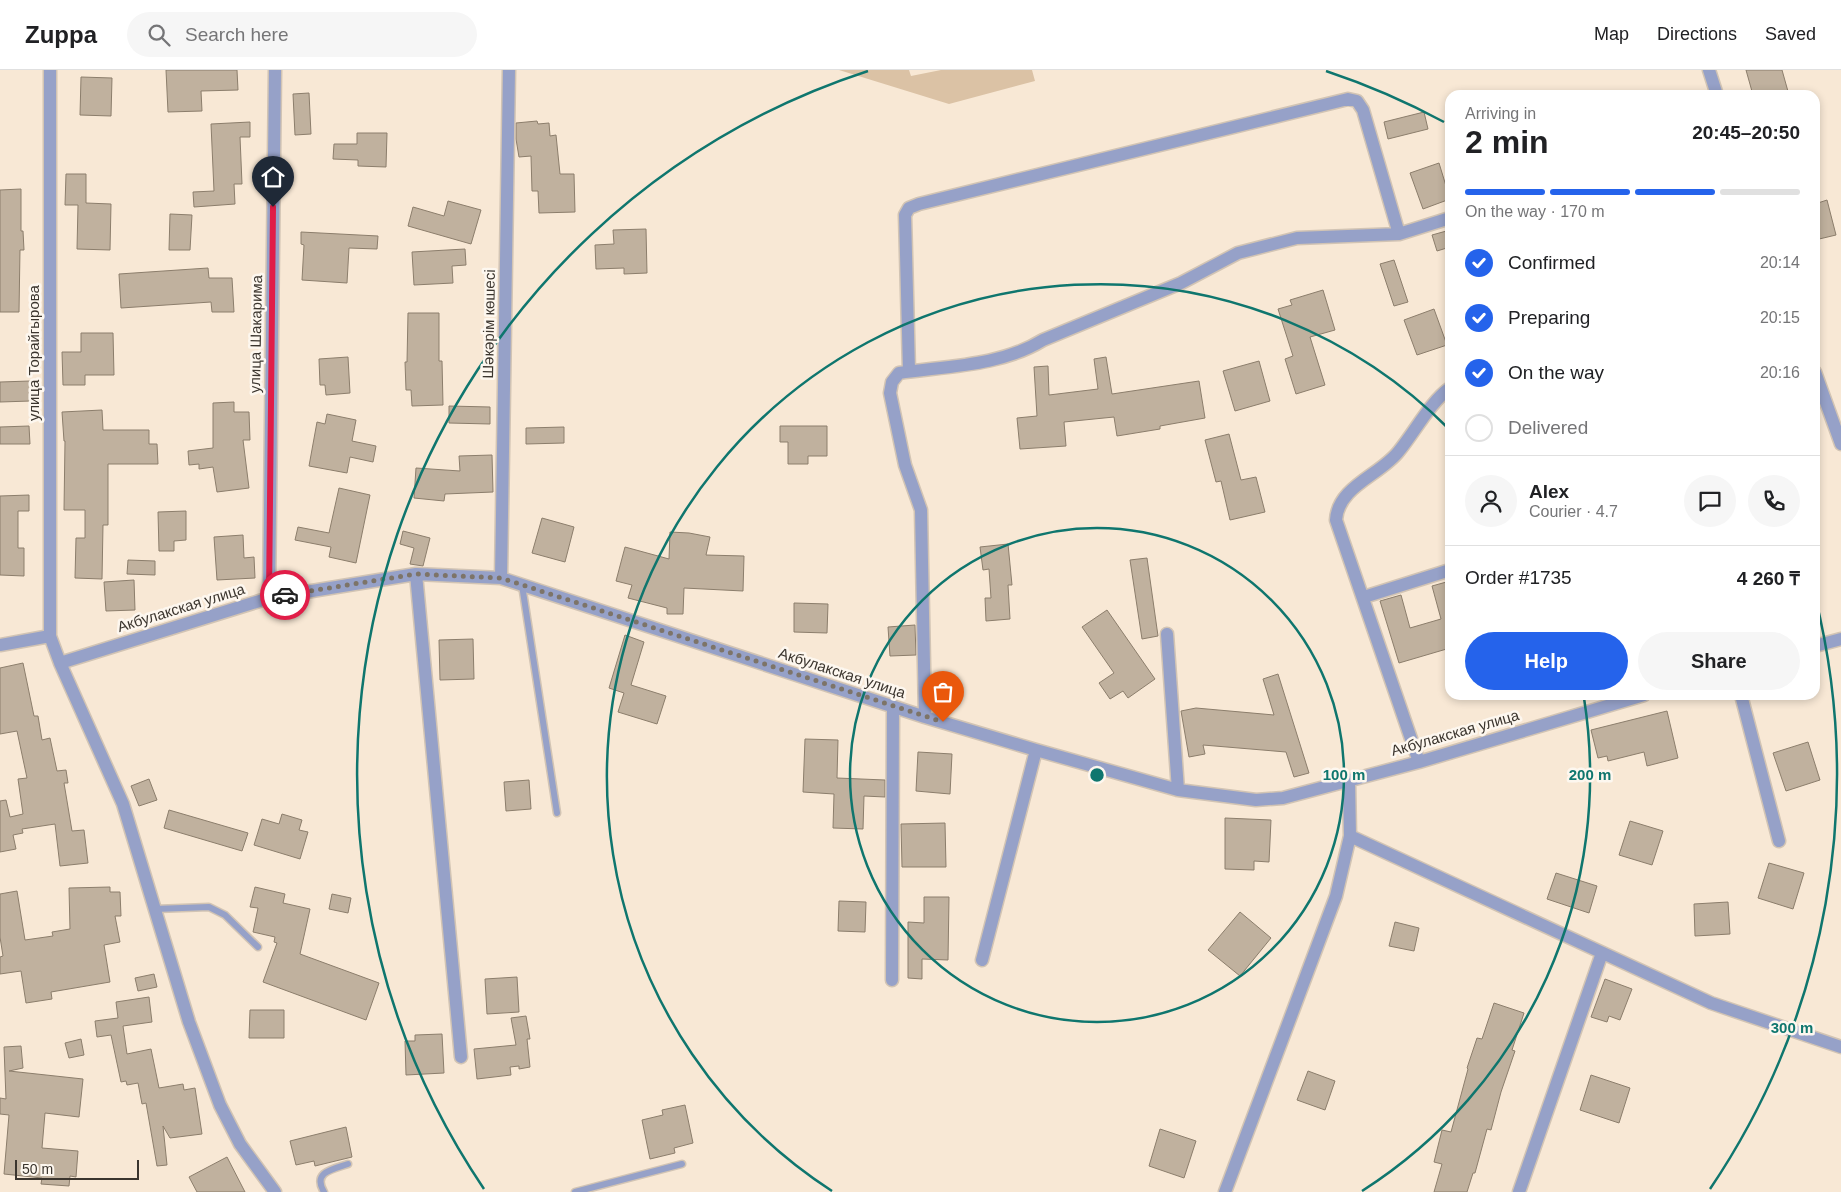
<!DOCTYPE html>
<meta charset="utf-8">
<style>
body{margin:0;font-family:Arial,sans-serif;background:#f6f6f6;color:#202124;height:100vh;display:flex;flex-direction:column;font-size:19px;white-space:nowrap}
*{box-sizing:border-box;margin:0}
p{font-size:16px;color:#757577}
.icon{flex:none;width:28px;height:28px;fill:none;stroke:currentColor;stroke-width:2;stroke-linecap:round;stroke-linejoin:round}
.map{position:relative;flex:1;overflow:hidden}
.side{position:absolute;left:1445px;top:20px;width:375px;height:610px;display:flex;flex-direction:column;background:#fff;border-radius:15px;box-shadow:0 2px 8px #0003}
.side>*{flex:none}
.scale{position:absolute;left:15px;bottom:12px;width:124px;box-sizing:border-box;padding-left:5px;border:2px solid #3b352e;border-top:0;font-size:14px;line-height:18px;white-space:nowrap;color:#3b352e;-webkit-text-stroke:4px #fdf7ef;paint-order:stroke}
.pin{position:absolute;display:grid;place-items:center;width:42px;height:42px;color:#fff;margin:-51px -21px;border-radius:50% 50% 50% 0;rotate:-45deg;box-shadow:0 0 5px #0007}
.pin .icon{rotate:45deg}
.courier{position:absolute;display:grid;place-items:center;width:50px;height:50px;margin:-25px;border:4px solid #e11d48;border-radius:50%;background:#fff;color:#222;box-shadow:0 1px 6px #0007}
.head em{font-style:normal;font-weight:600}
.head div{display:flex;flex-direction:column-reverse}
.head{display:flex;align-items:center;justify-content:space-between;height:85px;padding:0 20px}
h1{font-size:32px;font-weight:600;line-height:38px}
.bar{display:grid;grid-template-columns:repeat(4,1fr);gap:8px 5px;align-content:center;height:60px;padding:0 20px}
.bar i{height:6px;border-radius:4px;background:#e0e0e0}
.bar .on{background:#2563eb}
.bar p{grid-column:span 4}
.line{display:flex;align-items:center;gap:12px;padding:0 20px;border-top:1px solid #e0e0e0}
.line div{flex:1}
.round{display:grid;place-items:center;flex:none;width:52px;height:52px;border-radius:26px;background:#f6f6f6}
ol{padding:0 20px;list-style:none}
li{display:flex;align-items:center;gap:15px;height:55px}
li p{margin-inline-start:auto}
li .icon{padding:5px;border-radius:50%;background:#2563eb;color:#fff;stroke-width:4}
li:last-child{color:#757577}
li i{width:28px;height:28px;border:2px solid #e0e0e0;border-radius:50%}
.action{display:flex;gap:10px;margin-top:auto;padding:10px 20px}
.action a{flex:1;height:58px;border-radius:30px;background:#2563eb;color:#fff;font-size:20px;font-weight:600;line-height:58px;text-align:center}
.action a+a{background:#f6f6f6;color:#202124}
header{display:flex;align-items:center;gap:30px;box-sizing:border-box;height:70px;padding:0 25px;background:#fff;border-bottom:1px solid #e0e0e0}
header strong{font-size:24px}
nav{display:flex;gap:28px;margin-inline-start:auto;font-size:18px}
.search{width:350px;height:45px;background:#f6f6f6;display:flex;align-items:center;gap:12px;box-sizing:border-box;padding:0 18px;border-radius:28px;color:#757577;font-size:19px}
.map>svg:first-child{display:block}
.green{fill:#dbc2a5}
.building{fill:#c0b19e;stroke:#8c7e6c}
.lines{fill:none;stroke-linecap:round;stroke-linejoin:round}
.service-casing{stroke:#d2c4b4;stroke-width:9}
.minor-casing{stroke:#d2c4b4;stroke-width:15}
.service{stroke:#96a1c8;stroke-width:6}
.minor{stroke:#96a1c8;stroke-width:12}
.done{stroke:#7d7468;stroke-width:5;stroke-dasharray:0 9}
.route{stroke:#e11d48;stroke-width:6}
.ring{fill:none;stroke:#0f766e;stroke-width:2.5}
.labels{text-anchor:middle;stroke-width:5;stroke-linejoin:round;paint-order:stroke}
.street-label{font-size:15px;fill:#3b352e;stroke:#fdf7ef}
.centre{fill:#0f766e;stroke:#fdf7ef;stroke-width:2.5}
.ring-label{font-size:15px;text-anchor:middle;font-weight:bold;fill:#0f766e;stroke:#fdf7ef;stroke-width:5;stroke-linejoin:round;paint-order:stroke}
</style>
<header>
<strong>Zuppa</strong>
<div class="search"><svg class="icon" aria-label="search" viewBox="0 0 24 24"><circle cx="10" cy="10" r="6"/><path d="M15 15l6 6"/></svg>Search here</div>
<nav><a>Map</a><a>Directions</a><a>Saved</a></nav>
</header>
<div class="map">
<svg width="1841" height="1122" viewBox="0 0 1841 1122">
<rect width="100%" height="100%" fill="#f8e8d5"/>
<path class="green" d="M839 0H909L911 6 941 0H1032L1035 11 949 34Z"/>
<path class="building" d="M166 0H237L238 20 201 21 202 41 168 42Z
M1746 0H1782L1789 25H1753Z
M81 7 112 8 111 46 80 45Z
M309 23 311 64 295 65 293 24Z
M1424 42 1428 59 1388 69 1384 52Z
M537 51 538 54 549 53 550 66 556 65 560 104H574L575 142 539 143 538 121H532L531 86 519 87 516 69V53Z
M250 52V67H240L242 114H234L235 134 194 137 193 122 214 121 211 54Z
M357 63H387L386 97 358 96V90L333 89 334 74H357Z
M1439 93 1450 129 1423 139 1410 103Z
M66 104H86V133L111 134 110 180 77 179 78 135H65Z
M21 119V161H23L24 180H20L19 242H0V120Z
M1827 130 1836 165 1815 170V134Z
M448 131 481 140 471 174 408 156 413 137 444 146Z
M170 144 192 145 190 180H169Z
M646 159 647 203 624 204V198L596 199 595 175 614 174 613 160Z
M1450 160V177L1437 181 1432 165Z
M301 162 378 166 377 179 349 178 347 213 302 210 304 175 301 174Z
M465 179 466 195 452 196 453 213 414 215 412 182Z
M1394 190 1408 232 1394 236 1380 194Z
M208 198 209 208H232L234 242H212L211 232 121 238 119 204Z
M1323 220 1335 260 1310 267 1325 315 1296 324 1285 289 1293 286 1278 239 1292 235 1290 230Z
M1434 239 1447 275 1417 285 1404 250Z
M408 243H439V291H442L443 335 412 336 411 320H406L405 292H407Z
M81 263H113L114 305H85V315H63L62 282H81Z
M348 287 350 323 326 325 325 315H320L319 289Z
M1106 287 1112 324 1199 311 1205 348 1160 356V359L1117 366 1114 347 1064 352 1066 376 1020 379 1017 348 1037 346 1034 297 1048 296 1049 325 1098 319 1094 289Z
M1259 291 1270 331 1235 341 1223 301Z
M30 311 31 331 0 332V312Z
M234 332V342H249L250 370H243L249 418 217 422 213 397 199 399V394L189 395 188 381 213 378V333Z
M449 336 490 337V354L449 353Z
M102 340 103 360H149V374H157L158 394H108V455H103L102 509 75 508 76 468H85V440H64L65 371H64L62 342Z
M327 344 356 350 352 371 376 376 373 392 350 387 347 403 309 396 317 352 325 354Z
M29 356 30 374H0V357Z
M780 356H827V386H808V394H788V372H780Z
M564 357V373L526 374V358Z
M1229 364 1241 410 1256 407 1265 442 1230 450 1221 411 1216 412 1205 370Z
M492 385 493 422 445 424 444 431 414 428 416 398 460 401 459 386Z
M339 418 370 425 356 493 329 487 331 477 295 470 298 457 329 463Z
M29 425V441H18V478H24V506L0 505V426Z
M186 441V470L174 471V481H159L158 442Z
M542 448 574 457 565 492 532 483Z
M403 461 430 468 423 496 410 494 414 478 400 474Z
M670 462 689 463 710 467 706 485 744 486 743 521 684 518 683 544H667V538L628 528 632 515 616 511 625 477 669 489Z
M243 465 244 488 254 487 255 508 217 510 214 467Z
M1008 474 1012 515H1008L1010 549 986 551 985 528H991L989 499 983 500 980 477Z
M1147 488 1158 566 1142 569 1130 490Z
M128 490 155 491V505L127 504Z
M134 510 135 540 106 541 104 512Z
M1450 511V578L1399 593 1380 531 1401 525 1410 558 1441 549 1432 516Z
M794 533 828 534 827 563 794 562Z
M1107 540 1155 609 1128 628 1123 621 1110 629 1099 613 1114 603 1082 557Z
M915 555 916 585 890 586 888 557Z
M625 565 644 572 631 615 666 626 657 654 618 642 624 623 609 618Z
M473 569 474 609 440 610 439 570Z
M23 593 34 646H38L42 670 50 668 57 701 66 700 68 713H64L72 761 84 760 88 793 60 796 55 754 22 759 23 763 13 765 16 779 0 782V731L6 730 10 747 23 744 18 709 27 708 17 661 0 664V598Z
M1278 604 1309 703 1294 707 1286 682 1203 675 1205 684 1189 687 1181 641 1196 638 1274 645 1263 609Z
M1667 641 1678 688 1647 696 1644 682 1608 691 1607 686 1598 688 1591 660Z
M805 669 838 670 837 708 885 710V727L864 726 863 759 833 758 834 724 803 722Z
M1808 672 1820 710 1786 721 1773 683Z
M918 682 952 684 950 724 916 721Z
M149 709 157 730 139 736 131 716Z
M529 710 531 739 506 741 504 712Z
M169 740 248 763 242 781 164 758Z
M282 744 302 750 299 760 308 762 300 789 254 775 262 749 279 754Z
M1225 748 1271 750 1269 792 1254 791V800L1225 799Z
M1630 751 1663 761 1652 795 1619 785Z
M945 753 946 797H902L901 754Z
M1769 793 1804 803 1793 839 1758 828Z
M1556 803 1597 816 1589 843 1547 829Z
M110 817V822H120L121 846H115L120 872 104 875 110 912 51 922 52 929 26 933 21 901 0 904V887L3 886 0 867V824L17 821 25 870 53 866 52 862 70 859 69 818Z
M255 817 285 824 283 833 310 839 300 884 379 913 366 950 263 912 277 873 274 872 275 867 253 862 258 838 250 837Z
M332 824 351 828 348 843 329 839Z
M924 827H949L948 890 922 889V909L908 908V852L924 853Z
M839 831 866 832 865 862 838 861Z
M1728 832 1730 864 1695 866 1694 834Z
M1240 842 1271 868 1240 906 1208 880Z
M1395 852 1419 858 1414 881 1389 876Z
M154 904 157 917 138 921 135 908Z
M517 907 519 942 487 944 485 909Z
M1605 909 1632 919 1620 950 1609 946 1607 952 1591 947Z
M149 927 152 952 123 956 127 984 151 979 159 1018 183 1014 184 1020 195 1018 202 1064 170 1068 163 1056 167 1095 157 1096 146 1033 142 1034 138 1013 127 1015 126 1011 121 1012 111 965 97 967 95 951 118 948 116 932Z
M1494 933 1524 943 1512 980 1515 981 1501 1022 1491 1060 1487 1059 1475 1103H1473L1467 1122H1434L1442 1094 1434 1092 1442 1060 1451 1062 1468 999 1467 998 1477 968 1482 969Z
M250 940H284V968H249Z
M526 946 530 969H527L530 997 519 999V996L510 997 511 1005 477 1009 474 979 516 975 511 948Z
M442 964 444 1003 406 1005 405 971H415V965Z
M81 969 84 985 69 988 65 973Z
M21 976 23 998 9 1001 83 1009 79 1047 45 1043 42 1078 78 1081 76 1107 70 1106 69 1116 41 1114 42 1108 4 1104 9 1045 0 1044V1028L6 1029 4 977Z
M1308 1001 1335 1011 1325 1040 1297 1030Z
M1591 1005 1630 1018 1619 1053 1580 1040Z
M685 1035 693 1073 674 1078 675 1083 650 1089 642 1050 663 1045 662 1040Z
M346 1057 352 1087 315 1096 314 1091 296 1095 290 1071Z
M1160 1059 1196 1071 1184 1108 1149 1096Z
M227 1087 245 1122H197L189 1107Z"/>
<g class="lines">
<defs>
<path id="service" d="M522 515 557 743
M155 839 209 837 225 845 258 877
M324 1122C312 1102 333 1099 348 1094
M575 1122 682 1094"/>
<path id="minor" d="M50 0V566L60 593 123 734 189 952 220 1035 240 1074 275 1122
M1709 0 1717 25
M909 301 905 145 909 138 919 134 1348 29 1357 31 1363 40 1399 164
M1815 302 1841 374
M416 504 461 987
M501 508 509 0
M1364 527 1450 500
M269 528 275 0
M1167 564 1178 720
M0 575 50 566
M1815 576 1841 569
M60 593 269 528 416 504 501 508 925 647 1036 680 1178 720 1256 730 1283 728 1419 692 1644 625
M1741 625 1779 771
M925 647 921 440 905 395 890 323 892 312 899 303C947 296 1001 296 1043 270L1181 213 1238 183 1297 168 1399 164 1450 148
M1419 692 1336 450C1338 416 1381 405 1399 381 1414 363 1431 331 1450 318
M1350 766 1711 933 1841 977
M982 890 1036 680
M892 910 893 637
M1225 1122 1336 826 1350 766 1349 710
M1519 1122 1602 883"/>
</defs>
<use href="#service" class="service-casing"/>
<use href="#minor" class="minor-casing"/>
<use href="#service" class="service"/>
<use href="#minor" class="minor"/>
</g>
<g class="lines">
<path class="done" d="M285 525 416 504 501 508 943 652"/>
<path class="route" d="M273 137 269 528 285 525"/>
</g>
<g class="ring">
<circle cx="1097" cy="705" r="247"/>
<path d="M832 1121A493 493 0 1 1 1449 359M1584 628A493 493 0 0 1 1362 1121"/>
<path d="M484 1119A740 740 0 0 1 868 1M1326 1A740 740 0 0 1 1444 52M1815 526A740 740 0 0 1 1710 1119"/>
</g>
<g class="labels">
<g class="street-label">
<text transform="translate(489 254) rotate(-89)" y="5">Шәкәрім көшесі</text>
<text transform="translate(256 264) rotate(-89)" y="5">улица Шакарима</text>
<text transform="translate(34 283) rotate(-90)" y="5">улица Торайгырова</text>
<text transform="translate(181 538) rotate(-17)" y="5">Акбулакская улица</text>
<text transform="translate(842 603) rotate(18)" y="5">Акбулакская улица</text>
<text transform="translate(1455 663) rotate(-16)" y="5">Акбулакская улица</text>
</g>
</g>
<circle cx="1097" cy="705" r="8" class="centre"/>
<g class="ring-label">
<text x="1344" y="710">100 m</text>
<text x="1590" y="710">200 m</text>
<text x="1792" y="963">300 m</text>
</g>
</svg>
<div class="scale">50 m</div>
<div class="pin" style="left:943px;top:652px;background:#ea580c"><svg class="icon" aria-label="bag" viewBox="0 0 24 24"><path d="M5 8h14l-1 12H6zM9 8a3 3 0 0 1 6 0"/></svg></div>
<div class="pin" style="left:273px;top:137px;background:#1f2937"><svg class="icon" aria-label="home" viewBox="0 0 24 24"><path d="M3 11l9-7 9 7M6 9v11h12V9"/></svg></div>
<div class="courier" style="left:285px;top:525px"><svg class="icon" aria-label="car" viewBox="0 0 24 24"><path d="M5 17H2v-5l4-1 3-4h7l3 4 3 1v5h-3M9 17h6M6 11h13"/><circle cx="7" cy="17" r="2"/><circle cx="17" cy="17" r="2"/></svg></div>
<section class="side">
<div class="head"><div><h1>2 min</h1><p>Arriving in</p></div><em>20:45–20:50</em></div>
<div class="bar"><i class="on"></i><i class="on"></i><i class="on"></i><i></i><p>On the way · 170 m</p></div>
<ol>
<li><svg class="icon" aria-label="check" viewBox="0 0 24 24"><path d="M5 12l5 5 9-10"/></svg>Confirmed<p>20:14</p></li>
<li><svg class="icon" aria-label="check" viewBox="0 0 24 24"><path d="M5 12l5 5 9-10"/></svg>Preparing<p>20:15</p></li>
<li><svg class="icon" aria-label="check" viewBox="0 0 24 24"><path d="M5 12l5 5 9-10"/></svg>On the way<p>20:16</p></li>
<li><i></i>Delivered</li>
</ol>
<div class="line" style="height:90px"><a class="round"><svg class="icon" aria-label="person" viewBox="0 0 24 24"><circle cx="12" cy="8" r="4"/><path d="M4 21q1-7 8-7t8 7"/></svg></a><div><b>Alex</b><p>Courier · 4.7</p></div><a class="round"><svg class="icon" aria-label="chat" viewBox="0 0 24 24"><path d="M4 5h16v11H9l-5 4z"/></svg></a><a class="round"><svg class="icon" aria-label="phone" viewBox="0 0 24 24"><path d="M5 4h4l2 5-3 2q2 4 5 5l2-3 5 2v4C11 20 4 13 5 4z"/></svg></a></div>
<div class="line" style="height:65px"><div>Order #1735</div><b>4 260 ₸</b></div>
<div class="action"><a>Help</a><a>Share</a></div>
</section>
</div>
